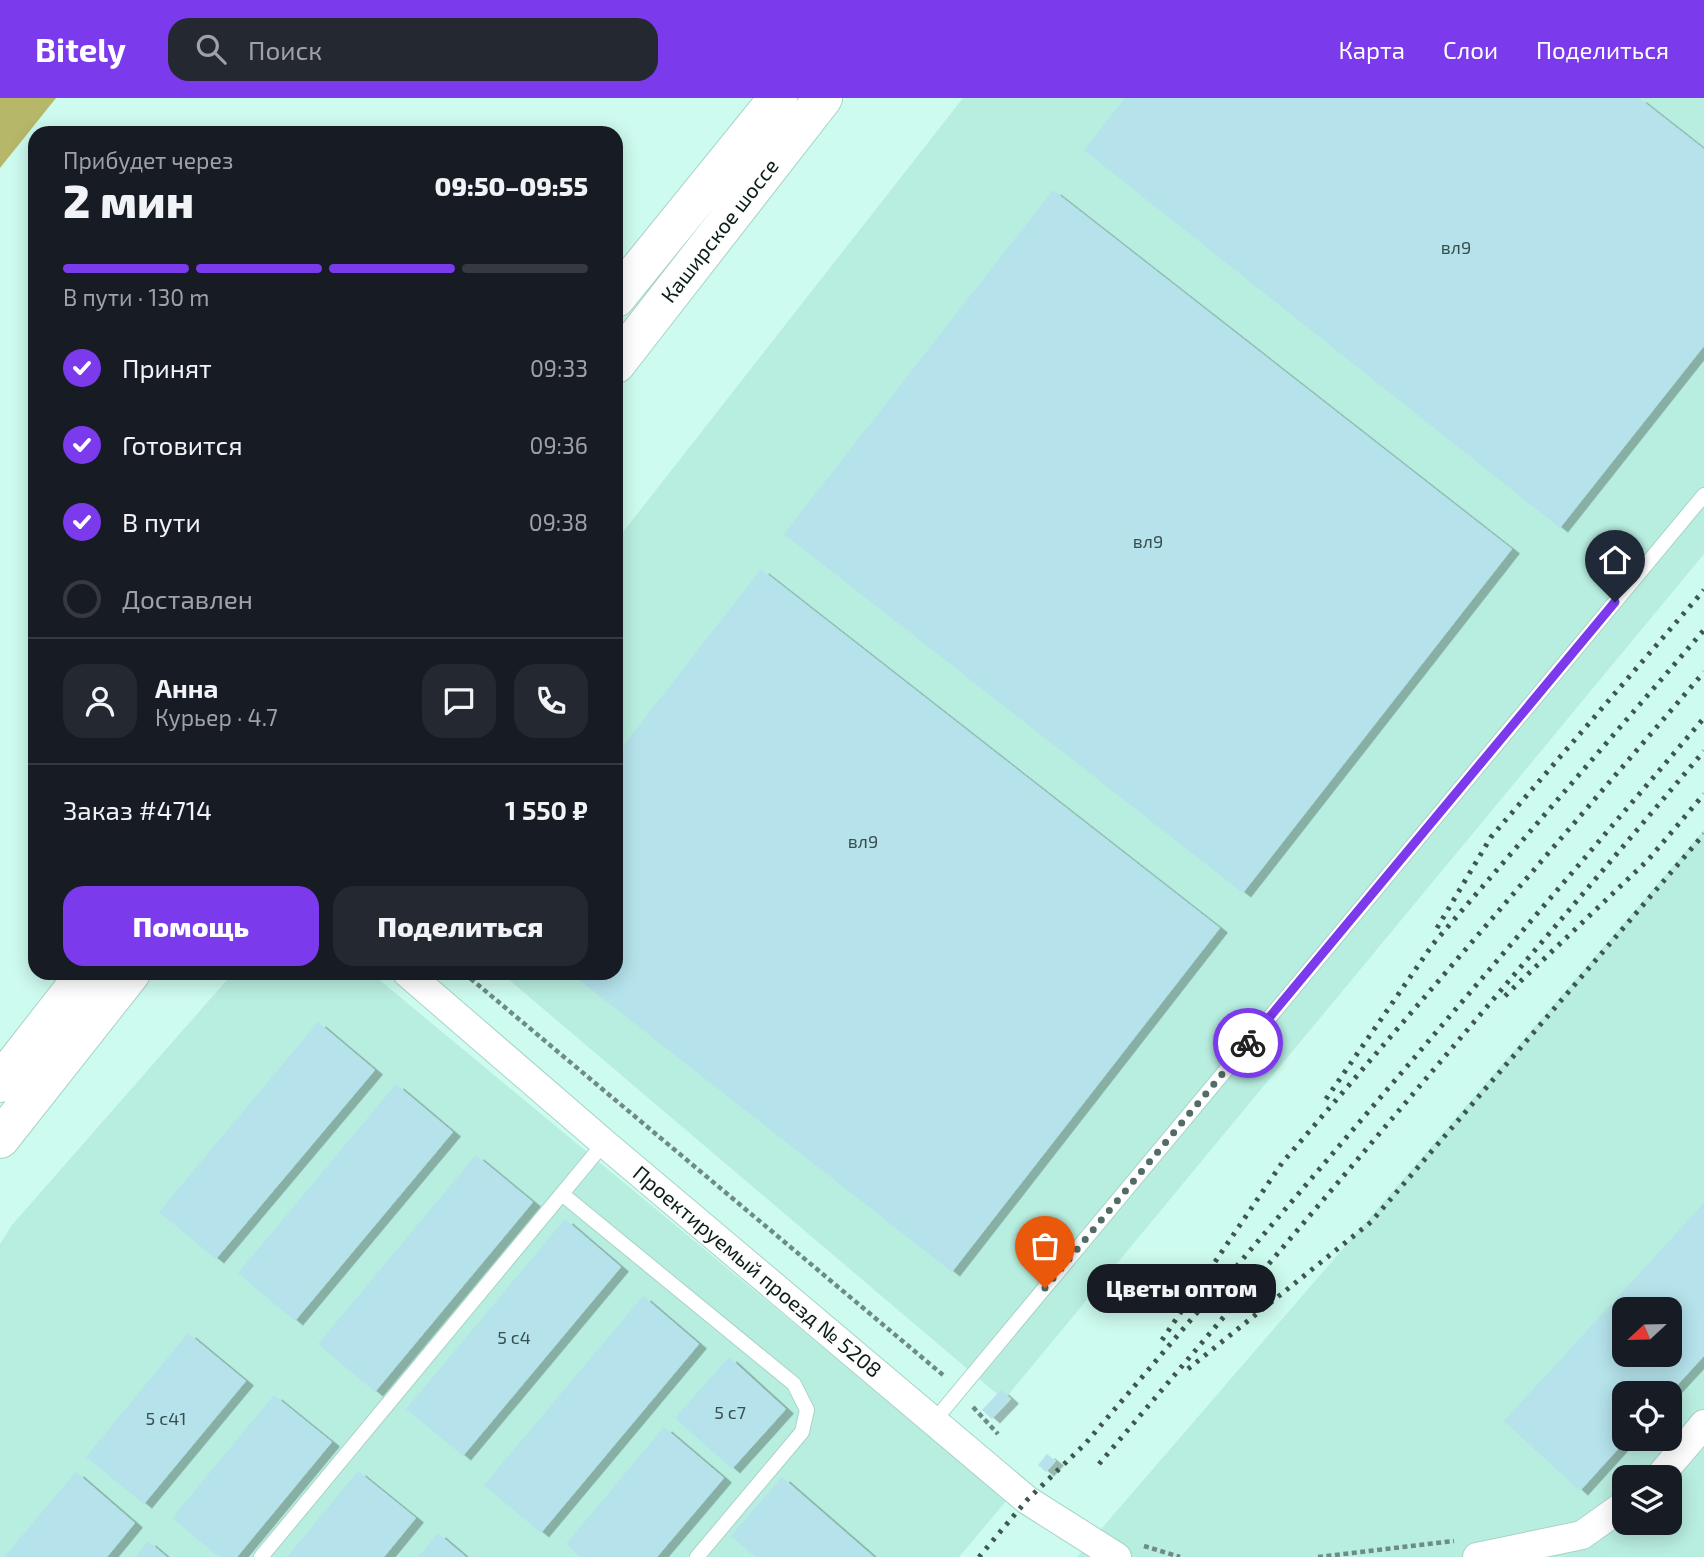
<!DOCTYPE html>
<html lang="ru">
<meta charset="utf-8">
<style>
body{margin:0;font-family:"Exo 2",sans-serif;background:#242831;color:#f1f3f6;height:100vh;display:flex;flex-direction:column;font-size:26px;white-space:nowrap}
*{box-sizing:border-box;margin:0}
p{font-size:23px;color:#9ea1a6}
.icon{flex:none;width:38px;height:38px;fill:none;stroke:currentColor;stroke-width:2;stroke-linecap:round;stroke-linejoin:round}
.map{position:relative;flex:1;overflow:hidden}
.side{position:absolute;left:28px;top:28px;width:595px;height:854px;display:flex;flex-direction:column;background:#171b24;border-radius:21px;box-shadow:0 4px 18px #0003}
.side>*{flex:none}
.needle{width:46px;rotate:248deg}
.tools{position:absolute;left:1612px;top:1199px;display:grid;gap:14px}
.tools a{display:grid;place-items:center;width:70px;height:70px;border-radius:14px;background:#171b24;box-shadow:0 4px 18px #0003;font-size:35px}
.pin{position:absolute;display:grid;place-items:center;width:60px;height:60px;color:#fff;margin:-72px -30px;border-radius:50% 50% 50% 0;rotate:-45deg;box-shadow:0 0 7px #0007}
.pin .icon{rotate:45deg}
.courier{position:absolute;display:grid;place-items:center;width:70px;height:70px;margin:-35px;border:5px solid #7c3aed;border-radius:50%;background:#fff;color:#222;box-shadow:0 2px 9px #0007}
.bubble{position:absolute;height:49px;border-radius:21px;background:#171b24;box-shadow:0 4px 18px #0003;font-size:23px;font-weight:800;line-height:49px;text-align:center}
.summary em{font-style:normal;font-weight:800}
.summary div{display:flex;flex-direction:column-reverse}
.summary{display:flex;align-items:center;justify-content:space-between;height:119px;padding:0 35px}
h1{font-size:46px;font-weight:800;line-height:52px}
.bar{display:grid;grid-template-columns:repeat(4,1fr);gap:10px 7px;align-content:center;height:84px;padding:0 35px}
.bar i{height:9px;border-radius:5px;background:#363941}
.bar .on{background:#7c3aed}
.bar p{grid-column:span 4}
.line{display:flex;align-items:center;gap:18px;padding:0 35px;border-top:2px solid #363941}
.line div{flex:1}
.round{display:grid;place-items:center;flex:none;width:74px;height:74px;border-radius:21px;background:#242831}
ol{padding:0 35px;list-style:none}
li{display:flex;align-items:center;gap:21px;height:77px}
li p{margin-inline-start:auto}
li .icon{padding:7px;border-radius:50%;background:#7c3aed;color:#fff;stroke-width:4}
li:last-child{color:#9ea1a6}
li i{width:38px;height:38px;border:4px solid #363941;border-radius:50%}
.button{display:flex;gap:14px;margin-top:auto;padding:14px 35px}
.button a{flex:1;height:80px;border-radius:21px;background:#7c3aed;color:#fff;font-size:28px;font-weight:800;line-height:80px;text-align:center}
.button a+a{background:#242831;color:#f1f3f6}
header{display:flex;align-items:center;gap:42px;box-sizing:border-box;height:98px;padding:0 35px;background:#7c3aed;color:#fff}
header strong{font-size:33px}
nav{display:flex;gap:38px;margin-inline-start:auto;font-size:24px}
.search{width:490px;height:63px;background:#242831;display:flex;align-items:center;gap:18px;box-sizing:border-box;padding:0 24px;border-radius:21px;color:#9ea1a6;font-size:26px}
.map>svg:first-child{display:block}
.built{fill:#b8eee0;fill-rule:evenodd}
.forest{fill:#b6b769}
.building{fill:#b5e2eb;fill-rule:evenodd;filter:url(#shadow)}
.lines{fill:none;stroke-linecap:round;stroke-linejoin:round}
.lane-casing{stroke:#a7d3c7;stroke-width:16}
.street-casing{stroke:#a7d3c7;stroke-width:30}
.primary-casing{stroke:#a7d3c7;stroke-width:40}
.path{stroke:#6d8c84;stroke-width:4.5;stroke-dasharray:5 3.5;stroke-linecap:butt}
.lane{stroke:#fff;stroke-width:14}
.street{stroke:#fff;stroke-width:28}
.primary{stroke:#fff;stroke-width:38}
.rail{stroke:#3f5751;stroke-width:5;stroke-dasharray:3.5 7;stroke-linecap:butt}
.done{stroke:#516b65;stroke-width:7;stroke-dasharray:0 12.6}
.route{stroke:#7c3aed;stroke-width:9}
.labels{text-anchor:middle;stroke-width:5;stroke-linejoin:round;paint-order:stroke}
.number-label{font-size:18px;fill:#374f4e}
.street-label{font-size:21px;fill:#0d1e1a;stroke:#fdfdfd}
</style>
<header>
<strong>Bitely</strong>
<div class="search"><svg class="icon" aria-label="search" viewBox="0 0 24 24"><circle cx="10" cy="10" r="6"/><path d="M15 15l6 6"/></svg>Поиск</div>
<nav><a>Карта</a><a>Слои</a><a>Поделиться</a></nav>
</header>
<div class="map">
<svg width="1704" height="1459" viewBox="0 0 1704 1459">
<defs>
<filter id="shadow"><feDropShadow dx="8" dy="4.5" stdDeviation="0" flood-color="#0004"/></filter>
</defs>
<rect width="100%" height="100%" fill="#cefbef"/>
<path class="built" d="M963 0H1704V456L1004 1302 501 875H616V443Z
M1704 732V1459H1077ZM1624 1211H1670V1256H1624ZM1624 1295H1670V1340H1624ZM1624 1379H1670V1424H1624Z
M233 875H371L1007 1402 959 1459H0V1146L12 1127Z"/>
<path class="forest" d="M0 0H56L0 70Z"/>
<path class="building" d="M1125 0H1639L1704 51V248L1560 430 1084 52Z
M1053 92 1512 451 1243 795 784 436Z
M761 471 1220 830 952 1174 570 875H616V657Z
M318 924 375 972 216 1161 159 1114Z
M396 986 453 1034 295 1223 238 1175Z
M476 1057 533 1104 375 1294 318 1246Z
M1704 1105V1258L1670 1295H1624V1340H1628L1580 1393 1504 1323ZM1624 1211H1670V1256H1624Z
M565 1121 621 1169 463 1358 406 1311Z
M643 1198 699 1246 541 1435 484 1387Z
M188 1235 246 1283 144 1406 86 1359Z
M729 1259 786 1311 732 1371 675 1320Z
M1001 1292 1011 1301 992 1321 982 1312Z
M274 1297 332 1344 237 1459H219L172 1420Z
M664 1329 724 1380 657 1459H581L566 1446Z
M1047 1356 1056 1363 1046 1374 1038 1367Z
M358 1373 416 1420 384 1459H287Z
M76 1374 135 1425 107 1459H4Z
M782 1379 874 1459H755L731 1438Z
M438 1435 466 1459H418Z
M148 1443 167 1459H135Z"/>
<g class="lines">
<defs>
<path id="lane" d="M562 1096 794 1286 807 1312 802 1334 697 1459
M934 1323 1704 397
M261 1459 604 1045"/>
<path id="street" d="M407 875 604 1045 1027 1402 1117 1459
M1659 1379 1704 1326
M1477 1459 1582 1437 1624 1407"/>
<path id="primary" d="M616 200 778 0
M616 266 823 0
M0 985 86 875
M0 1041 131 875"/>
</defs>
<use href="#lane" class="lane-casing"/>
<use href="#street" class="street-casing"/>
<use href="#primary" class="primary-casing"/>
<path class="path" d="M464 875 943 1277
M973 1309 998 1336
M1144 1448 1180 1459
M1318 1459 1454 1443"/>
<use href="#lane" class="lane"/>
<use href="#street" class="street"/>
<use href="#primary" class="primary"/>
<path class="rail" d="M1437 830 1491 739 1704 492
M1505 898 1648 762 1704 696
M1326 1001 1433 846 1704 532
M1162 1242 1282 1065 1704 574
M1188 1271 1371 1124 1704 736
M1099 1366 1704 653
M979 1459 1027 1402 1085 1346 1704 620"/>
</g>
<g class="lines">
<path class="done" d="M1045 1190 1248 945"/>
<path class="route" d="M1248 945 1615 504"/>
</g>
<g class="labels">
<g class="number-label">
<text x="1456" y="156">вл9</text>
<text x="1148" y="450">вл9</text>
<text x="863" y="750">вл9</text>
<text x="514" y="1246">5 с4</text>
<text x="730" y="1321">5 с7</text>
<text x="166" y="1327">5 с41</text>
</g>
<g class="street-label">
<text transform="translate(720 133) rotate(-52)" y="7">Каширское шоссе</text>
<text transform="translate(757 1174) rotate(40)" y="7">Проектируемый проезд № 5208</text>
</g>
</g>
</svg>
<div class="tools">
<a><svg class="needle" viewBox="-14 -14 28 28"><path d="M0-13l5 13h-10z" fill="#e53935"/><path d="M0 13l5-13h-10z" fill="#9ea1a6"/></svg></a>
<a><svg class="icon" aria-label="locate" viewBox="0 0 24 24"><circle cx="12" cy="12" r="6"/><path d="M12 2v4M12 18v4M2 12h4M18 12h4"/></svg></a>
<a><svg class="icon" aria-label="layers" viewBox="0 0 24 24"><path d="M12 4l9 5-9 5-9-5zM3 14l9 5 9-5"/></svg></a>
</div>
<div class="pin" style="left:1045px;top:1190px;background:#ea580c"><svg class="icon" aria-label="bag" viewBox="0 0 24 24"><path d="M5 8h14l-1 12H6zM9 8a3 3 0 0 1 6 0"/></svg></div>
<div class="pin" style="left:1615px;top:504px;background:#1f2937"><svg class="icon" aria-label="home" viewBox="0 0 24 24"><path d="M3 11l9-7 9 7M6 9v11h12V9"/></svg></div>
<div class="courier" style="left:1248px;top:945px"><svg class="icon" aria-label="bike" viewBox="0 0 24 24"><circle cx="6" cy="16" r="4"/><circle cx="18" cy="16" r="4"/><path d="M6 16l4-8h5l3 8M10 8l3 8H6M13 5h3"/></svg></div>
<div class="bubble" style="left:1087px;top:1166px;width:189px">Цветы оптом</div>
<section class="side">
<div class="summary"><div><h1>2 мин</h1><p>Прибудет через</p></div><em>09:50–09:55</em></div>
<div class="bar"><i class="on"></i><i class="on"></i><i class="on"></i><i></i><p>В пути · 130 m</p></div>
<ol>
<li><svg class="icon" aria-label="check" viewBox="0 0 24 24"><path d="M5 12l5 5 9-10"/></svg>Принят<p>09:33</p></li>
<li><svg class="icon" aria-label="check" viewBox="0 0 24 24"><path d="M5 12l5 5 9-10"/></svg>Готовится<p>09:36</p></li>
<li><svg class="icon" aria-label="check" viewBox="0 0 24 24"><path d="M5 12l5 5 9-10"/></svg>В пути<p>09:38</p></li>
<li><i></i>Доставлен</li>
</ol>
<div class="line" style="height:126px"><a class="round"><svg class="icon" aria-label="person" viewBox="0 0 24 24"><circle cx="12" cy="8" r="4"/><path d="M4 21q1-7 8-7t8 7"/></svg></a><div><b>Анна</b><p>Курьер · 4.7</p></div><a class="round"><svg class="icon" aria-label="chat" viewBox="0 0 24 24"><path d="M4 5h16v11H9l-5 4z"/></svg></a><a class="round"><svg class="icon" aria-label="phone" viewBox="0 0 24 24"><path d="M5 4h4l2 5-3 2q2 4 5 5l2-3 5 2v4C11 20 4 13 5 4z"/></svg></a></div>
<div class="line" style="height:91px"><div>Заказ #4714</div><b>1 550 ₽</b></div>
<div class="button"><a>Помощь</a><a>Поделиться</a></div>
</section>
</div>
